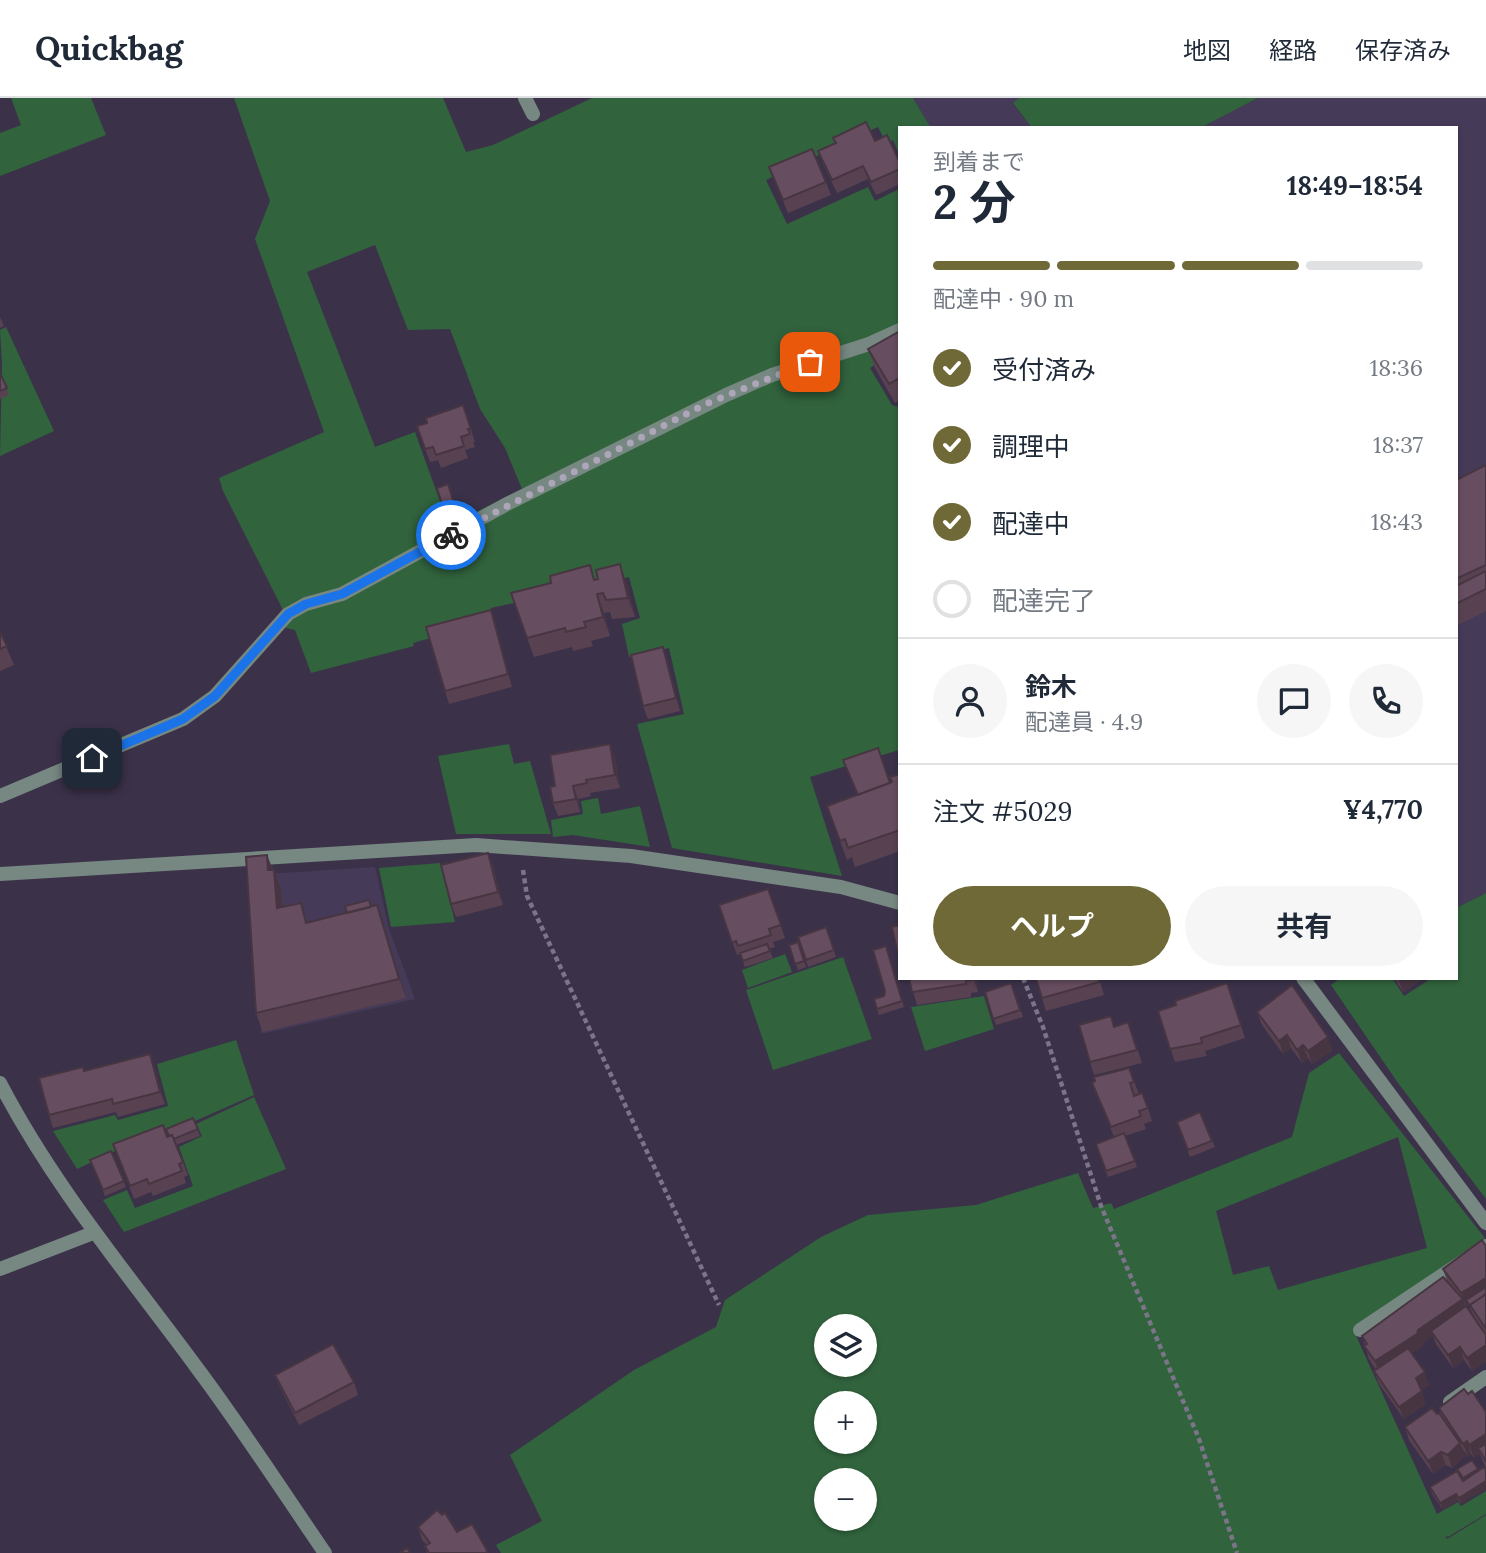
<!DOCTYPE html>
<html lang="ja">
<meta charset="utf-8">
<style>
body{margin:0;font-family:Lora,"Noto Sans JP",serif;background:#f6f6f7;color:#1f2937;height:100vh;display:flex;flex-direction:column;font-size:26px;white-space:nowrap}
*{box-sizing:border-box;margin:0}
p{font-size:23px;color:#747a83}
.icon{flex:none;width:38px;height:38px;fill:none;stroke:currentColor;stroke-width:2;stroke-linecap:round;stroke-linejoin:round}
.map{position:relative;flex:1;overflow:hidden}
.panel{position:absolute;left:898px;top:28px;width:560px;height:854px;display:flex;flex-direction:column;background:#fff;border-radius:0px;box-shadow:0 2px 5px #0004}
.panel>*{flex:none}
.fabs{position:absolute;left:814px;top:1216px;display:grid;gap:14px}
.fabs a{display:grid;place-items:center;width:63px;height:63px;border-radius:50%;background:#fff;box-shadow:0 2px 5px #0004;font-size:35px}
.pin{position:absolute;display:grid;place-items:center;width:60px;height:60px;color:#fff;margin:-30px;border-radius:14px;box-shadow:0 4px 10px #0006}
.courier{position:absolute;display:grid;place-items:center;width:70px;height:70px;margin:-35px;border:5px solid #1a73e8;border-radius:50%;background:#fff;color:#222;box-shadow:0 2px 9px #0007}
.head em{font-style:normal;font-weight:700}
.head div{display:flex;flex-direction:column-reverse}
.head{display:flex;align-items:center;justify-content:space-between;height:119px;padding:0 35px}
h1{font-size:46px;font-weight:700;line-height:52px}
.bar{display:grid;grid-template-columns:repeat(4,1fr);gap:10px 7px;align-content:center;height:84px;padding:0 35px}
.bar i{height:9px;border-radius:5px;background:#e0e1e3}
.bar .on{background:#6f6937}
.bar p{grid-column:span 4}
.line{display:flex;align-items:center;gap:18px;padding:0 35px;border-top:2px solid #e0e1e3}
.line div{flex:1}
.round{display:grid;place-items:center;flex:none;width:74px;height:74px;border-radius:37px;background:#f6f6f7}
ol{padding:0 35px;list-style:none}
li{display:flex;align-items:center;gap:21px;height:77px}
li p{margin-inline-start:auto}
li .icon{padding:7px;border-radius:50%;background:#6f6937;color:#fff;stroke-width:4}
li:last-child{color:#747a83}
li i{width:38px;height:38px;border:4px solid #e0e1e3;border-radius:50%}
.action{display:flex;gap:14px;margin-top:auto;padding:14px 35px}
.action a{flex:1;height:80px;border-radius:42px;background:#6f6937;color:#fff;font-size:28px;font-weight:700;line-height:80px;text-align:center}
.action a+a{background:#f6f6f7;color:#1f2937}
header{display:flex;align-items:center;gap:42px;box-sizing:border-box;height:98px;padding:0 35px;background:#fff;border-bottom:2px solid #e0e1e3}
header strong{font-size:33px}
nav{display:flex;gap:38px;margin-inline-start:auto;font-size:24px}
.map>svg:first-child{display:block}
.built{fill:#463a59}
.green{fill:#31633d;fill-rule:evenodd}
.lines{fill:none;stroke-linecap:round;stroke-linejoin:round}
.path{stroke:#7c7589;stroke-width:4.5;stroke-dasharray:5 3.5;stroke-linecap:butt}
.service{stroke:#778781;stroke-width:14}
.minor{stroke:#778781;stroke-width:14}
.tertiary{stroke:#778781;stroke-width:14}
.wall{fill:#584252;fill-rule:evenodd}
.shaded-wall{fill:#473642}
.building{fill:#664d5f;stroke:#473642;stroke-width:2}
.done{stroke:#ada6b8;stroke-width:7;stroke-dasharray:0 12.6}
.route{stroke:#1a73e8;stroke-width:9}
</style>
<header>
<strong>Quickbag</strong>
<nav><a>地図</a><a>経路</a><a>保存済み</a></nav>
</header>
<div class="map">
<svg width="1486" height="1455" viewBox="0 0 1486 1455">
<rect width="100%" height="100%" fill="#3b324a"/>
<path class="built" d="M913 0H1019L1013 6 1032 30H931Z
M1258 0H1486V795L1456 810V30H1200Z
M375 769 389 831 415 901 261 936 250 777Z"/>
<path class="green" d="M11 0H91L106 37 0 78V35L21 27Z
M234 0H443L466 54 493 47 592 0H913L931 30H900L899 56 893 42 886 45 878 29 766 82 787 126 868 89 875 103 899 91V252L870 270 892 307 899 309V652L810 679 842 778 672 750 637 626 684 616 669 550 629 559 622 526 640 520 629 479 491 510 494 522 413 545 414 548 311 575 295 532 286 530 282 510 223 393 219 380 324 334 255 141 270 103ZM375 147 408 232 450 231 480 311 505 350 522 391 462 421 447 423 415 334 375 349 307 174Z
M1019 0H1258L1200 30H1032L1013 5Z
M6 229 54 333 0 358 2 266 0 232Z
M509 646 514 666 530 663 551 736H456L438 658Z
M598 700 601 716 640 708 650 749 573 737 553 739 551 722 583 716 581 703Z
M440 765 455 824 391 829 379 770Z
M1486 795V1101L1398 985 1331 887 1341 880H1392L1404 898 1432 880H1456V810Z
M785 856 792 874 748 890 742 872Z
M843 859 872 941 773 972 746 892Z
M984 898 994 931 925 953 911 909Z
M236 942 254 997 118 1057 115 1053 77 1071 53 1033 115 1017 118 1022 168 1008 157 966Z
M1339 955 1485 1140 1353 1231 1437 1416 1458 1404 1461 1408 1486 1393V1416L1448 1439 1445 1437 1447 1441 1486 1417V1455H501L496 1447 542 1423 510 1357 634 1272 716 1229 725 1202 821 1139 868 1117 976 1107 1078 1075 1093 1110 1111 1105 1114 1111 1292 1039 1309 975ZM1398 1039 1427 1150 1278 1192 1269 1168 1233 1177 1216 1113ZM826 1228H864V1267H826ZM826 1306H864V1344H826ZM826 1382H864V1421H826Z
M254 999 286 1071 124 1134 103 1102 127 1092 135 1110 193 1088 179 1049 202 1038 196 1026Z"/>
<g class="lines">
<path class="path" d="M523 772 527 798 719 1207
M1023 880 1043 929 1101 1108 1199 1341 1237 1455"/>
<path class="service" d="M525 0 533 16
M0 698 183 621 215 598 288 516 306 506 342 496 509 405 726 297 772 277 869 246 900 232
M1360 1232 1486 1148
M1450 1304 1486 1279"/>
<path class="minor" d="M0 776 476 747 631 758 841 789 900 805
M1303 880 1486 1125"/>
<path class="tertiary" d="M0 985C54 1089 128 1176 197 1270 242 1330 283 1394 325 1455
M0 1171 93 1135"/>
</g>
<path class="wall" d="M833 40 875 43 900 65V86L876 97 868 81 837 95 823 66 818 53 835 45Z
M769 69 826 84 831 97 788 115Z
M0 219 4 228 0 230Z
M900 233V303L895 305 875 270 868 251Z
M0 275 9 297 0 301Z
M463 307 475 344H473L475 349 465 352 468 360 441 370 438 362 430 364 417 328 427 325Z
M1486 367V513L1458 527 1456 522V382Z
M448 386 457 415 446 418 437 390Z
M620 466 626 485 635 519 612 521 610 514 604 515 610 538 591 543 593 548 573 553 572 549 534 559 511 495 598 481Z
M495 524 512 589 449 606 445 593Z
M0 534 14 567 0 573Z
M663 549 667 561 680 613 648 621 643 608Z
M615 659 620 690 590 695 591 698 578 701 580 714 558 718 553 705 555 688Z
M843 662 890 685 900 676V753L855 769 852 759 847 762 827 708 857 697Z
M488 755 493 768 503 807 456 819 451 806Z
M267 757 273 772H274L281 791 282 809 308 825 372 809 384 826 406 900 263 934 256 915Z
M768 791 785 840 773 844 775 849 769 851 773 860 745 869 740 856 737 857 719 807Z
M826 829 836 859 808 869 798 839Z
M798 844 806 869 798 872 789 847Z
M888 855 904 909 879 917 874 901 884 898Z
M909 880H976L978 894 971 895V899L917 907Z
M1036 880H1099L1104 897 1046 913Z
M1394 880H1424L1403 894Z
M1011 885 1023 919 996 927 985 894Z
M1227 885 1245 940 1205 953 1207 958 1175 964 1158 913 1176 907Z
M1257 914 1333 952 1312 966 1308 960 1302 965 1291 950 1283 956 1262 927Z
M1115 928 1133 937 1142 965 1094 977 1090 964Z
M150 956 165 1006 118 1019 116 1014 53 1030 49 1017 85 973Z
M1129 970 1139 996 1148 1010 1152 1023 1144 1026 1146 1031 1125 1038 1137 1069 1108 1079 1096 1046 1114 1039 1092 985Z
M1200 1014 1215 1049 1190 1059 1177 1024Z
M193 1020 200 1038 176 1047 188 1077 184 1079 186 1085 153 1098 151 1094 134 1101 113 1046 167 1039Z
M111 1053 126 1089 105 1098 90 1062Z
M1486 1148V1263L1472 1273 1464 1262 1453 1270 1436 1246 1433 1238 1423 1245 1422 1249 1412 1255 1429 1287 1421 1292 1426 1306 1404 1321 1379 1286 1374 1273 1376 1272 1369 1261 1362 1238 1447 1183 1443 1171ZM1468 1207 1473 1216 1475 1220 1466 1209 1465 1208Z
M275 1277 354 1284 358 1297 299 1327 280 1289Z
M1468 1296 1486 1314V1370L1480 1356 1474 1360 1471 1356 1468 1359 1462 1350 1465 1358 1452 1370 1446 1367 1433 1376 1409 1342 1405 1329 1437 1316 1442 1320 1439 1310Z
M1457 1371H1478L1461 1406 1458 1402 1443 1412 1432 1396 1430 1389 1460 1378Z
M472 1426 488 1455H427L425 1448 427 1447 422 1442 418 1429 457 1434Z"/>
<path class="shaded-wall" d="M620 466 626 485 635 519 628 500Z
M597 496 604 515 610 538 603 519Z
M491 512 495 524 512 589 508 576Z
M663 549 667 561 680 613 676 600Z
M610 646 615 659 620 690 615 677Z
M573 688 578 701 580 714 576 701Z
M488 755 493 768 503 807 498 794Z
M267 757 274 776 268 772Z
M274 772 281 791 284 829 277 810Z
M377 807 384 826 406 900 399 881Z
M973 880H976L978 894Z
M1400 880H1424L1403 894 1398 881Z
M1287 937 1291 950 1283 956 1279 943Z
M1328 939 1333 952 1312 966 1308 953Z
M1303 947 1308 960 1302 965 1297 952Z
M150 956 155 969 165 1006 160 994Z
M1486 1180V1195L1466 1202 1468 1207 1466 1208 1461 1195Z
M1463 1201 1467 1213 1431 1233 1433 1238 1423 1245 1422 1249 1379 1276 1375 1263Z
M1486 1247V1263L1472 1273 1467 1260Z
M1460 1249 1464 1262 1453 1270 1448 1257Z
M1425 1274 1429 1287 1420 1293 1416 1280Z
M1422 1293 1426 1306 1404 1321 1399 1309Z
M1486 1336V1352L1478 1350 1480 1356 1474 1360 1469 1347Z
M1467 1343 1471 1356 1468 1359 1463 1346Z
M1460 1345 1465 1358 1452 1370 1448 1357Z
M1441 1354 1446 1367 1433 1376 1428 1363Z
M1478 1371 1480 1377 1466 1386 1463 1380Z
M1486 1383V1391L1461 1406 1459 1400Z
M1456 1396 1458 1402 1443 1412 1440 1405Z"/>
<path class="building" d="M866 24 875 43 887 37 900 65V71L871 84 863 68 832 82 818 53 836 45 833 40Z
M812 51 826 84 783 102 769 69Z
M900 233V280L889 286 868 251Z
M0 275 7 290 0 293Z
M463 307 471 331H468L470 336 461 339 464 348 436 357 433 349 425 351 417 328 427 325 426 320Z
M1486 367V467L1456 481V382Z
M448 386 455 409 444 412 437 390Z
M620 466 628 500 606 502 603 495 597 496 603 519 584 524 586 529 566 534 565 530 527 540 511 495 551 485 550 478 590 467 594 482 598 481 596 472Z
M1486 473V491L1456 506V488Z
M491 512 508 576 445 593 426 529Z
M0 534 7 548 0 551Z
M663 549 676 600 643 608 631 557Z
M610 646 615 677 586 682 587 685 573 688 576 701 553 705 550 689 555 688 550 657Z
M878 650 890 685 858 697 843 662Z
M900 676V732L848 750 845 741 840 743 827 708 892 684 890 679Z
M488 755 498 794 451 806 441 767Z
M267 757 268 772H274L277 810 301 805 306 825 377 807 399 881 256 915 246 759Z
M768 791 781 827 769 831 771 837 738 848 736 843 732 845 719 807Z
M369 802 371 809 347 815 345 808Z
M900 827V852H897L892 829Z
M826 829 834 852 806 862 798 839Z
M798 844 804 863 795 866 789 847Z
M767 846 770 853 743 863 740 855Z
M886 848 902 903 877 911 874 901 884 898 885 893 873 852Z
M909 880H973L974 881 966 883V886L912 894Z
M1036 880H1098L1099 884 1042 900Z
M1011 885 1020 912 993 921 985 894Z
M1227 885 1241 927 1201 940 1202 945 1170 951 1158 913 1176 907 1175 903Z
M1292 887 1328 939 1308 953 1303 947 1297 952 1287 937 1279 943 1257 914Z
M1111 918 1114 929 1128 924 1137 952 1090 964 1079 927Z
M150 956 160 994 113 1006 112 1001 49 1017 39 980 83 969 84 973Z
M1129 970 1134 984 1130 985 1134 998 1142 995 1148 1010 1139 1013 1141 1018 1111 1029 1092 985 1095 983 1094 979Z
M1200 1014 1212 1043 1188 1052 1177 1024Z
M193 1020 198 1031 174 1041 172 1037 169 1038 166 1031Z
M163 1027 167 1039 172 1037 183 1064 179 1066 182 1073 149 1086 147 1081 130 1088 113 1046Z
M1124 1035 1135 1063 1106 1073 1096 1046Z
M111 1053 124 1083 103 1092 90 1062Z
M1482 1142 1486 1148V1180L1461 1195 1443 1171Z
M1443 1179 1463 1201 1418 1232 1417 1236 1375 1263 1364 1248 1367 1246 1362 1238Z
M1486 1189V1196L1470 1207 1471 1210 1466 1202Z
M1486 1196V1231L1470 1207Z
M1466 1208 1486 1237V1247L1467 1260 1460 1249 1448 1257 1431 1233Z
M333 1246 354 1284 295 1315 275 1277Z
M1408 1250 1425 1274 1416 1280 1422 1293 1399 1309 1374 1273Z
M1464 1291 1468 1296 1472 1293 1486 1314V1336L1469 1347 1467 1343 1463 1346 1439 1310Z
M1432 1310 1437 1316 1439 1315 1460 1345 1448 1357 1441 1354 1428 1363 1405 1329Z
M1486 1346V1363L1478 1350Z
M1472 1362 1478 1371 1463 1380 1457 1371Z
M1484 1369 1486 1372V1383L1459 1400 1456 1396 1440 1405 1430 1389 1457 1373 1463 1383Z
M437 1412 442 1417 445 1415 457 1434 472 1426 488 1454 485 1455H429L425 1448 430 1445 418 1429Z
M407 1450 410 1455H400Z"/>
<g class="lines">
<path class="done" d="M451 437 708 305 810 264"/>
<path class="route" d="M92 660 183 621 215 598 288 516 306 506 342 496 451 437"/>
</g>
</svg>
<div class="fabs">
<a><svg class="icon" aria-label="layers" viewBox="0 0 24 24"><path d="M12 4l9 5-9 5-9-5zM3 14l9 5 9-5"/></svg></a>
<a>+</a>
<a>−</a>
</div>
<div class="pin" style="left:810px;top:264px;background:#ea580c"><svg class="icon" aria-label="bag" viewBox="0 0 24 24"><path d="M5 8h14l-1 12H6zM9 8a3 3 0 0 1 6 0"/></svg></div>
<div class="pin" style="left:92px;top:660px;background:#1f2937"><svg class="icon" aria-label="home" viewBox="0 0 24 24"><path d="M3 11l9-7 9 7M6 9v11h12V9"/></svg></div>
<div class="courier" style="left:451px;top:437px"><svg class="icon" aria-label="bike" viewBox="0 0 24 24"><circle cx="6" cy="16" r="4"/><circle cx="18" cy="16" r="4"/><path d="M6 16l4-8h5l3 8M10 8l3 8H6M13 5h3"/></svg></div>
<section class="panel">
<div class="head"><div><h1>2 分</h1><p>到着まで</p></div><em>18:49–18:54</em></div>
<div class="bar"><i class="on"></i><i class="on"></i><i class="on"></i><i></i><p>配達中 · 90 m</p></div>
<ol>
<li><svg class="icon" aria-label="check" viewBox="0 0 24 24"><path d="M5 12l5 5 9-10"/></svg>受付済み<p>18:36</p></li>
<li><svg class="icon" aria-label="check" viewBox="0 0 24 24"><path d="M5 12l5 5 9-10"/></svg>調理中<p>18:37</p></li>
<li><svg class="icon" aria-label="check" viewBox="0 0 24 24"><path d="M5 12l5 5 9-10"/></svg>配達中<p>18:43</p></li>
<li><i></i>配達完了</li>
</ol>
<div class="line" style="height:126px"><a class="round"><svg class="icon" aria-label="person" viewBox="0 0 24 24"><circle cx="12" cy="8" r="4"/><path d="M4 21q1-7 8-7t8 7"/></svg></a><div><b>鈴木</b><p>配達員 · 4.9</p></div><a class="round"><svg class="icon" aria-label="chat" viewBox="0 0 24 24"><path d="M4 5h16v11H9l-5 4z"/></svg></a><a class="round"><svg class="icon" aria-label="phone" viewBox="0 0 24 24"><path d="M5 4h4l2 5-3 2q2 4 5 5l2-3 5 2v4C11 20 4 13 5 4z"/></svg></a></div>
<div class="line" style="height:91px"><div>注文 #5029</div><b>¥4,770</b></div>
<div class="action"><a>ヘルプ</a><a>共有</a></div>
</section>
</div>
